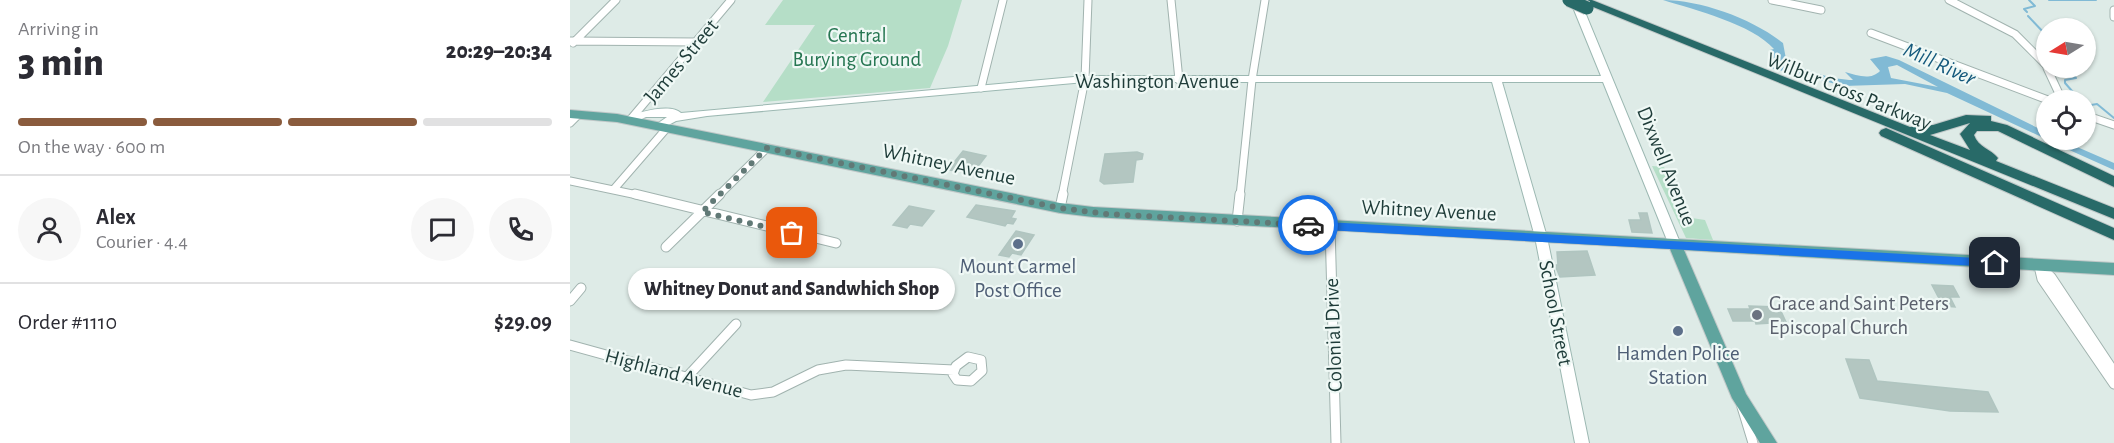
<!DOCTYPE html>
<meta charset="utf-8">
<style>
body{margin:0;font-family:"Alegreya Sans",sans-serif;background:#f7f7f7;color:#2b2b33;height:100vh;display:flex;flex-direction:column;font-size:22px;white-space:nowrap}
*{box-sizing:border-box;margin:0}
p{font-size:20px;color:#7c7c81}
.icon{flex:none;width:33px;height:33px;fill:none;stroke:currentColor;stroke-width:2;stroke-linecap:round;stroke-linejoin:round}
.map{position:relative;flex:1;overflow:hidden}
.panel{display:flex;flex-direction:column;background:#fff;width:570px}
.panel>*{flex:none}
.needle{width:39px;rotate:259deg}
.fabs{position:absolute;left:1466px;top:18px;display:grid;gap:12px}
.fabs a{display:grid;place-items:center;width:60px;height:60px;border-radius:50%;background:#fff;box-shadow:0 2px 4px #0004;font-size:30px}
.pin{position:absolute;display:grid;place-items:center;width:51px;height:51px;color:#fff;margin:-26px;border-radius:12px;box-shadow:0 3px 9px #0006}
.courier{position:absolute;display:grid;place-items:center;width:60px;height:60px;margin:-30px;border:4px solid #1a73e8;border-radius:50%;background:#fff;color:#222;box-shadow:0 2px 8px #0007}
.bubble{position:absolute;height:42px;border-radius:21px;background:#fff;box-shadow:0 2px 4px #0004;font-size:20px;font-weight:800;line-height:42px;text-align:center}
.summary em{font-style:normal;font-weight:800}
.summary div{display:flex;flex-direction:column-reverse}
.summary{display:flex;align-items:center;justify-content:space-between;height:102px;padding:0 18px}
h1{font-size:39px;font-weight:800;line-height:45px}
.bar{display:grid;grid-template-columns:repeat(4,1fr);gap:9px 6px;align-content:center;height:72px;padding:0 18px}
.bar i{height:8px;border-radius:4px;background:#e1e1e2}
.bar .on{background:#8a5b3d}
.bar p{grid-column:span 4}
.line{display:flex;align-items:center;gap:15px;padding:0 18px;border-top:2px solid #e1e1e2}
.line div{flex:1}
.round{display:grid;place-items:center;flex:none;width:63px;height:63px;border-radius:32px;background:#f7f7f7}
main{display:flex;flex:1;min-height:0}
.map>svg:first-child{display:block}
.green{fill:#b5dec7}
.water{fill:#81bad5;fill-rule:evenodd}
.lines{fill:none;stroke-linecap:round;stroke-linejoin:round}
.stream{stroke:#81bad5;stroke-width:2}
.building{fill:#b3c6c1;stroke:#b0c5c0;stroke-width:1.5}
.street-far1-casing{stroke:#a1b3af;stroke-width:9}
.street-casing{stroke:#a1b3af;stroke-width:11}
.secondary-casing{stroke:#9cb8b2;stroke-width:2}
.primary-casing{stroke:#c0c8c8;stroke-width:2}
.highway-casing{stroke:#c0c8c8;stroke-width:2}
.street-far1{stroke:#fff;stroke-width:7}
.street{stroke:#fff;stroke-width:9}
.secondary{fill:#fff;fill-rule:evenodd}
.primary{fill:#5fa49e;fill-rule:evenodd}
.highway{fill:#286a68;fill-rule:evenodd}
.highway-bridge-casing{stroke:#c0c8c8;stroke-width:15;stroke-linecap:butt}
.highway-bridge{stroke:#286a68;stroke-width:13}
.route{fill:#1a73e8}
.done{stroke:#617976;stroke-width:6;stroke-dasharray:0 10.8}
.service-dot{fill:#5c6f8a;stroke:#eff8f5;stroke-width:2}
.worship-dot{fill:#6b7280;stroke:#eff8f5;stroke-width:2}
.labels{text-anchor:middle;stroke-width:4.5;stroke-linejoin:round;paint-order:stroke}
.park-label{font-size:21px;fill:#267652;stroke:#eff8f5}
.street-label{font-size:21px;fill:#1e3c39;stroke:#eff8f5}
.service-label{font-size:21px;fill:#4e5e75;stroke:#eff8f5}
.worship-label{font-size:21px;fill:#5b616d;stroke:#eff8f5;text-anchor:start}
.water-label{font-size:22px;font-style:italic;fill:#14597c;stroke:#eff8f5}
</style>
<main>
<section class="panel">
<div class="summary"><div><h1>3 min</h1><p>Arriving in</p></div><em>20:29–20:34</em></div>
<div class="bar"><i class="on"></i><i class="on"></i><i class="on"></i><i></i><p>On the way · 600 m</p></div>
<div class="line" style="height:108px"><a class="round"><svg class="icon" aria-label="person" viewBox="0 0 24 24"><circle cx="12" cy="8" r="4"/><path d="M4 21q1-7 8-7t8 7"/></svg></a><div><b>Alex</b><p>Courier · 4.4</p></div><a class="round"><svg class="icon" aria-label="chat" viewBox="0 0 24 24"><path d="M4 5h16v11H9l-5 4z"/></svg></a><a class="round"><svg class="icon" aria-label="phone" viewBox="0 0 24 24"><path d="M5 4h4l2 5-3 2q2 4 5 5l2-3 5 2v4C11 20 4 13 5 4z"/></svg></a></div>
<div class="line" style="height:78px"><div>Order #1110</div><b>$29.09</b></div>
</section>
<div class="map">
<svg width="1544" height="443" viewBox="0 0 1544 443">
<rect width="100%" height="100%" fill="#deebe7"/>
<path class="green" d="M213 0H392L378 46 360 88 193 102 245 25H195Z
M1082 166 1094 167 1122 218 1135 220 1143 240 1116 238Z"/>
<path class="water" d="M1093 0C1131 0 1183 19 1213 43L1216 59C1233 71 1264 80 1283 80L1275 72C1287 75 1300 81 1310 71L1300 59 1316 56 1329 60 1476 132V139L1377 93 1335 84 1274 86 1201 68 1200 50 1204 49C1182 24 1125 10 1093 0ZM1327 65 1368 87 1321 78 1318 67Z
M1477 140H1491L1544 163V170Z"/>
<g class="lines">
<path class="stream" d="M1479 0H1526
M1457 12 1454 9 1465 6 1459 0
M1458 16 1476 35
M1494 68 1506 78 1495 80V83L1510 100
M1515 106 1527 104 1544 118"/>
</g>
<path class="building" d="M393 151 416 156 406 169 412 174 378 170Z
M567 152 573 154 572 159 566 160 563 182 534 184 530 181 535 154Z
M406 205 445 211 441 218 446 219 443 224 437 223 435 226 397 217Z
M339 206 364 211 352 226 340 224 337 228 323 225Z
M1069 213H1077L1082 233 1062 232 1059 220H1071Z
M446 231 464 235 451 255 442 253 439 257 429 255Z
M1017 251 1025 275 990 277 985 265H988L987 252Z
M1362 285 1383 286 1389 297H1380L1385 307 1373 306Z
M1179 306 1209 307 1216 322 1186 324 1185 321H1163L1158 309H1180Z
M1276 359 1299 360 1307 381 1418 392 1428 412 1380 411 1290 398Z"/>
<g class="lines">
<defs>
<path id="street-far1" d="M601 0 609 80
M1202 0 1251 10
M1379 0 1445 34 1476 65
M1544 10V17
M1301 33 1478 100
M0 41 126 42
M3 43 46 0
M1477 68 1492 100
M411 88 433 0
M1515 115 1544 125
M60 120 161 0
M0 123 8 115
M0 181 72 196
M44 189 96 129
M148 196 197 148
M492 196 515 79 518 0
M670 196 682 80 695 0"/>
<path id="street" d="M65 194 266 243
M490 208 493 194
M667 221 670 194
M760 226 766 443
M96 247 150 194
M1469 266 1472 279 1544 384
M1469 266 1481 277 1544 372
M0 301 11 288
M0 345 181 395 203 392 248 370 276 365 384 370
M398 357 411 360 412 371 401 381 387 380 383 374 386 366Z
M118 376 166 324
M1172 407 1183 443"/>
<path id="secondary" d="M1000 0H1010L1111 245 1109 248H1101L1099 245 1033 82H932L977 237 1019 443H1005L965 237 922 82H515L137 116 106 121 89 130 85 129 84 126 97 117H76L60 124 55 120 56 117C69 112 101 103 111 113L515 76H1031Z"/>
<path id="primary" d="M0 110 47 114 490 203 523 207 1544 263V275L1114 250 1176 394 1207 443H1190L1162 398 1100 249 523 217 490 213 47 122 0 118Z"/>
<path id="highway" d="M1006 0H1022L1340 127 1363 125 1396 115 1421 116V121L1437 125 1544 176V187L1428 131H1407L1404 135C1408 147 1421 149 1428 158L1426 161 1544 208V219ZM1400 123 1390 134 1400 150 1360 135Z
M1316 128 1544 228V240L1311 136 1309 133 1311 130Z"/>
</defs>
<use href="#street-far1" class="street-far1-casing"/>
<use href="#street" class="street-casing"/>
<use href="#secondary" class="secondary-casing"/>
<use href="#primary" class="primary-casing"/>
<use href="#highway" class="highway-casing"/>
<use href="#street-far1" class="street-far1"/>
<use href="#street" class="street"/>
<use href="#secondary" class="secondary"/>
<use href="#primary" class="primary"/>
<use href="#highway" class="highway"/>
<defs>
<path id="highway-bridge" d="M999 0 1017 8"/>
</defs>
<use href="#highway-bridge" class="highway-bridge-casing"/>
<use href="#highway-bridge" class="highway-bridge"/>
</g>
<path class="route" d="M738 221 1425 259 1430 263 1425 267 738 229 733 225Z"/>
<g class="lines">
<path class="done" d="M222 233 132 212 197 148 490 208 537 214 738 225"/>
</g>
<g class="service-dot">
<circle cx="448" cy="244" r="6"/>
<circle cx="1108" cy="331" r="6"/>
</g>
<circle class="worship-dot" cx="1187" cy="315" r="6"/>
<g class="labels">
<g class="park-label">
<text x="287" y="42">Central<tspan x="287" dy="24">Burying Ground</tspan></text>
</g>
<g class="street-label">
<text transform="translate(111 61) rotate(-50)" y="7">James Street</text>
<text x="587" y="88">Washington Avenue</text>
<text transform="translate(1279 91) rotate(22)" y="7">Wilbur Cross Parkway</text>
<text transform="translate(379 164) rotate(12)" y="7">Whitney Avenue</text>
<text transform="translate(1097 166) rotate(68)" y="7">Dixwell Avenue</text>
<text transform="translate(859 210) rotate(3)" y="7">Whitney Avenue</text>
<text transform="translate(986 313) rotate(79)" y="7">School Street</text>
<text transform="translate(763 335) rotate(-92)" y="7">Colonial Drive</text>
<text transform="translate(104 373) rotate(15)" y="7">Highland Avenue</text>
</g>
<g class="service-label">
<text x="448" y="273">Mount Carmel<tspan x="448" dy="24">Post Office</tspan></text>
<text x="1108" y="360">Hamden Police<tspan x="1108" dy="24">Station</tspan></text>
</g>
<g class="worship-label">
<text x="1199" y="310">Grace and Saint Peters<tspan x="1199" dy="24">Episcopal Church</tspan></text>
</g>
<g class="water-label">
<text transform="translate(1370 63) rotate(24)" y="8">Mill River</text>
</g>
</g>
</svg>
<div class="fabs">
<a><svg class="needle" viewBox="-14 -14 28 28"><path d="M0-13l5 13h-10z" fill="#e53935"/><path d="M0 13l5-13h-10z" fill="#7c7c81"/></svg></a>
<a><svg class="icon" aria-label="locate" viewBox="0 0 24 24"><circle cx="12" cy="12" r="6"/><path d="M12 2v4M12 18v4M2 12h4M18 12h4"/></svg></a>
</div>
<div class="pin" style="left:222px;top:233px;background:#ea580c"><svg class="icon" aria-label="bag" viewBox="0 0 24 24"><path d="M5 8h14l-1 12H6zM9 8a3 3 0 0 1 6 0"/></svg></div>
<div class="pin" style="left:1425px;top:263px;background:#1f2937"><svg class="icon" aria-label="home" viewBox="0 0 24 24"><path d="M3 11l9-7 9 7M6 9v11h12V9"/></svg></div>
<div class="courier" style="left:738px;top:225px"><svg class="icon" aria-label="car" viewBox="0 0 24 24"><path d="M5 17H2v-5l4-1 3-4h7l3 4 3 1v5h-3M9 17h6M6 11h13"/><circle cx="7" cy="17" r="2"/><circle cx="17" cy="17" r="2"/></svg></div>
<div class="bubble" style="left:58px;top:268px;width:327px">Whitney Donut and Sandwhich Shop</div>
</div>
</main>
